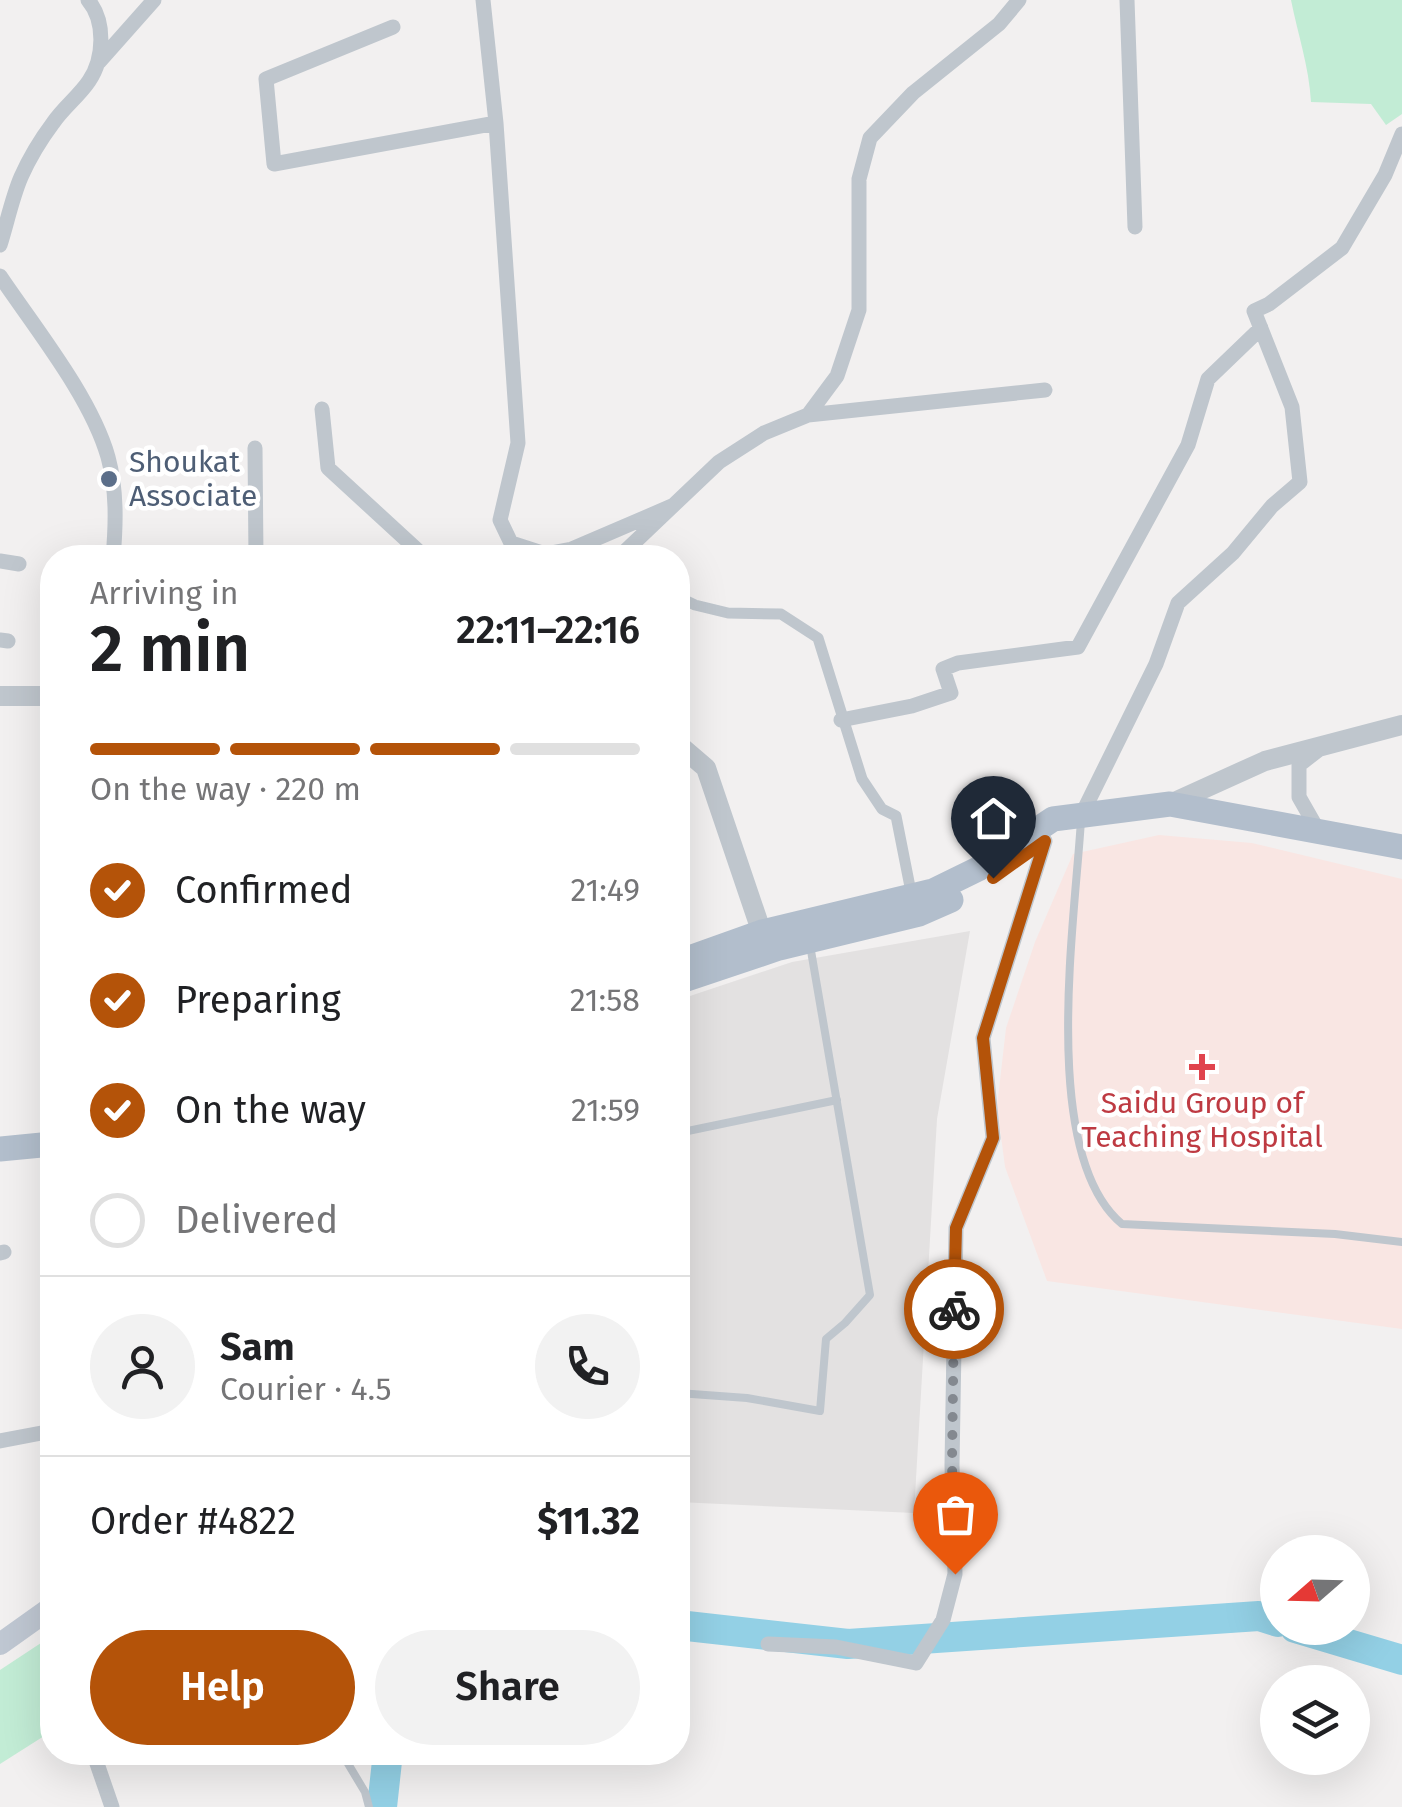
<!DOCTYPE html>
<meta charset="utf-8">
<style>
body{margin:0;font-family:"Fira Sans",sans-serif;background:#f2f2f2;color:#202124;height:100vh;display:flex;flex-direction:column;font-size:38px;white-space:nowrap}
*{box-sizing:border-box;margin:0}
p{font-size:32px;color:#757577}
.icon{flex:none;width:55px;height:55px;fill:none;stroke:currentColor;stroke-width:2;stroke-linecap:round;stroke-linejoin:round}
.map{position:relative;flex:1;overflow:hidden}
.sheet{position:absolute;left:40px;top:545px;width:650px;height:1220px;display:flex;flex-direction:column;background:#fff;border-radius:40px;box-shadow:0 10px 40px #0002}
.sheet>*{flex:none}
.needle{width:65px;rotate:250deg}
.buttons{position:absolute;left:1260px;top:1535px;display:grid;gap:20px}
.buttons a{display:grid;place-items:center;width:110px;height:110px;border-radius:50%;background:#fff;box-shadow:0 10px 40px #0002;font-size:50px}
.pin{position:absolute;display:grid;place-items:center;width:85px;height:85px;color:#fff;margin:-102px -42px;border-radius:50% 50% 50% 0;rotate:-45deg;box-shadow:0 0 10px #0007}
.pin .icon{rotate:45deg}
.courier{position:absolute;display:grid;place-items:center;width:100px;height:100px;margin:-50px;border:8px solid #b45309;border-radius:50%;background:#fff;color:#222;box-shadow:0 2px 12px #0007}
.overview em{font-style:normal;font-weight:600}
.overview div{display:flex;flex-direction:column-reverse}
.overview{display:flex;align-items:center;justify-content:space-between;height:170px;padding:0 50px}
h1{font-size:65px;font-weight:600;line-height:75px}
.bar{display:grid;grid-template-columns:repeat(4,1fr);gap:15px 10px;align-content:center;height:120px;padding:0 50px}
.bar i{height:12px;border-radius:8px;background:#e0e0e0}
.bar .on{background:#b45309}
.bar p{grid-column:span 4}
.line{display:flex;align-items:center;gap:25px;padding:0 50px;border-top:2px solid #e0e0e0}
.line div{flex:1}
.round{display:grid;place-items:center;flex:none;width:105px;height:105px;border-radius:52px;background:#f2f2f2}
ol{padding:0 50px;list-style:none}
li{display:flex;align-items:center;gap:30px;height:110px}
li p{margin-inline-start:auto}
li .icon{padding:10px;border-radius:50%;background:#b45309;color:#fff;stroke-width:4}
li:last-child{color:#757577}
li i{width:55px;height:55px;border:5px solid #e0e0e0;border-radius:50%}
.button{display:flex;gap:20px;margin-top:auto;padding:20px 50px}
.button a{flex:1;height:115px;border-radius:60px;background:#b45309;color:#fff;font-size:40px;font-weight:600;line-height:115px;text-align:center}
.button a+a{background:#f2f2f2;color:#202124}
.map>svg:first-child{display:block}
.education{fill:#e3e1e1}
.medical{fill:#f9e6e3}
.green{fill:#c2ecd5}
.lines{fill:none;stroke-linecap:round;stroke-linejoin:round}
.river{stroke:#93d0e5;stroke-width:30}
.service{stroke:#bfc6cd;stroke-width:8}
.pedestrian{stroke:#bfc6cd;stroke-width:11}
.minor{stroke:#bfc6cd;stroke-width:15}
.tertiary{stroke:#bfc6cd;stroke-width:20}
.secondary{stroke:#bfc7d2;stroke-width:22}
.primary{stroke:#b2becc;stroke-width:25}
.done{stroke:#848990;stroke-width:10;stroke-dasharray:0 18}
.route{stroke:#b45309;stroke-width:12}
.service-dot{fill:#5c6f8a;stroke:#fff;stroke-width:4}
.health-dot{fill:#e0444e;stroke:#fff;stroke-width:4}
.labels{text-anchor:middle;stroke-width:9;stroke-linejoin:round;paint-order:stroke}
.service-label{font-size:30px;fill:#4e5e75;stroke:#fff;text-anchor:start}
.health-label{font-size:30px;fill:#be3a42;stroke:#fff}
</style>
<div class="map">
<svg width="1402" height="1807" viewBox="0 0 1402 1807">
<rect width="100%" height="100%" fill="#f2f0f0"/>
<path class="education" d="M970 931 937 1119 914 1513 678 1502V1000L792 962Z"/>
<path class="medical" d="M1159 835 1252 843 1402 879V1329L1047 1281 1005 1167 997 1106 1006 1028 1035 942 1073 854Z"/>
<path class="green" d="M1291 0H1402V114L1386 125 1371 104 1311 102C1309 66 1298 35 1291 0Z
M47 1639 52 1654V1731L0 1764V1670Z"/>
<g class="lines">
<path class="river" d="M678 1625 848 1644 1259 1616 1278 1622
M1295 1628 1402 1660
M382 1807 388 1752"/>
<path class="service" d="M1081 820C1075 921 1039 1155 1122 1224L1335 1234 1402 1242
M683 1132 837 1100
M678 1393 747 1398 820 1411 826 1339 845 1323 870 1295 810 945
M341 1752 365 1792 369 1807"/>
<path class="pedestrian" d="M678 597 695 605 728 613 781 614 818 638 862 779 882 809 896 816 912 897"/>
<path class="minor" d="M483 0 496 123 518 443 500 520 511 543 545 554 572 549 672 506
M1127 0 1135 227
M393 27 266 79 274 164 496 123
M99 62 154 0
M0 245C7 223 12 198 21 177 29 159 41 139 53 123 63 108 79 96 89 81 104 59 106 21 88 0
M0 276C35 328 91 397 108 457 117 490 116 524 113 558
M322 409 328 468 426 558
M808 415 837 376 859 310V179L870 138 913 93 999 24 1019 0
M255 448 256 558
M618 558 719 462 764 433 808 415 1045 390
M0 561 19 564
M0 640 8 641
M841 720 912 706 951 693 943 669 958 663 1078 647 1188 445 1208 379 1261 328
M1317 751 1299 765V797L1319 832
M1081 816 1156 664 1178 603 1233 553 1272 506 1300 482 1292 407 1254 311 1269 304 1342 248 1385 175 1402 134
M0 1253 4 1252
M0 1441 52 1431
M768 1644 836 1647 916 1663 943 1620 955 1574 952 1465 956 1228 993 1138 983 1038 1045 841
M93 1752 112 1807"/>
<path class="tertiary" d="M0 696H52
M678 744 706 768 766 945
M1170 804 1265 761 1402 725"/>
<path class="secondary" d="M0 1644 52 1607"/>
<path class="primary" d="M678 962 762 932 933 891 978 869 1053 819 1170 804 1402 847
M678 982 779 948 919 914 951 900
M0 1149 52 1144"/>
</g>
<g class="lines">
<path class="done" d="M954 1309 952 1465 955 1574"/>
<path class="route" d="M954 1309 956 1228 993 1138 983 1038 1045 841 993 878"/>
</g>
<circle class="service-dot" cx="109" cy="479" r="10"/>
<path class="health-dot" d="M1197 1052h10v10h10v10h-10v10h-10v-10h-10v-10h10z"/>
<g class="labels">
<g class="service-label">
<text x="129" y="472">Shoukat<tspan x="129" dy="34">Associate</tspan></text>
</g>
<g class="health-label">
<text x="1202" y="1113">Saidu Group of<tspan x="1202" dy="34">Teaching Hospital</tspan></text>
</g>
</g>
</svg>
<div class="buttons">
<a><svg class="needle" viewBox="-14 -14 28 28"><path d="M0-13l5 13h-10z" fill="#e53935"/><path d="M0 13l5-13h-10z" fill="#757577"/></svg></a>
<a><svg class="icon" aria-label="layers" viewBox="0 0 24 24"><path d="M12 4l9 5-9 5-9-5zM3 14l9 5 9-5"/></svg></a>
</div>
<div class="pin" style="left:955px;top:1574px;background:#ea580c"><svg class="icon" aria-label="bag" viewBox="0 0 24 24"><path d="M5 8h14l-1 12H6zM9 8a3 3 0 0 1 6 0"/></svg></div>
<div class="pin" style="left:993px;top:878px;background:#1f2937"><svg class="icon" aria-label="home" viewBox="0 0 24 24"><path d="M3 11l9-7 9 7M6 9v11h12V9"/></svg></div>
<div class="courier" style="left:954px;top:1309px"><svg class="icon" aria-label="bike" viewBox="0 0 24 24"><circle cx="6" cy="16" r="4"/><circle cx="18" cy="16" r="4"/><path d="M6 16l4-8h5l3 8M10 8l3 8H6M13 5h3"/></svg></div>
<section class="sheet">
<div class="overview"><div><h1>2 min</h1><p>Arriving in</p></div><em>22:11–22:16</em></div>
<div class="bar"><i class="on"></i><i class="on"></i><i class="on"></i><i></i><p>On the way · 220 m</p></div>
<ol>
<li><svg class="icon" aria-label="check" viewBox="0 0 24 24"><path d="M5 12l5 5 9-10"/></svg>Confirmed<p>21:49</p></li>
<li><svg class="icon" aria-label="check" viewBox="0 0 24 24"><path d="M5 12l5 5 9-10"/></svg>Preparing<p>21:58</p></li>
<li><svg class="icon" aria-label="check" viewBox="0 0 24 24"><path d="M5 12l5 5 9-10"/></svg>On the way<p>21:59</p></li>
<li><i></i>Delivered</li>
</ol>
<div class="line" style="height:180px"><a class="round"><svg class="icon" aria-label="person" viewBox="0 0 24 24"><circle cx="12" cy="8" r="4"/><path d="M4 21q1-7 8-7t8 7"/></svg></a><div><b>Sam</b><p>Courier · 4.5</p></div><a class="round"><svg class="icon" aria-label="phone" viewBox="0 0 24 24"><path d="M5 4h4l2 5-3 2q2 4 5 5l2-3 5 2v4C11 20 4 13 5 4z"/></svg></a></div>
<div class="line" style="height:130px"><div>Order #4822</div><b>$11.32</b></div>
<div class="button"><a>Help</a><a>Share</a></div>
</section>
</div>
